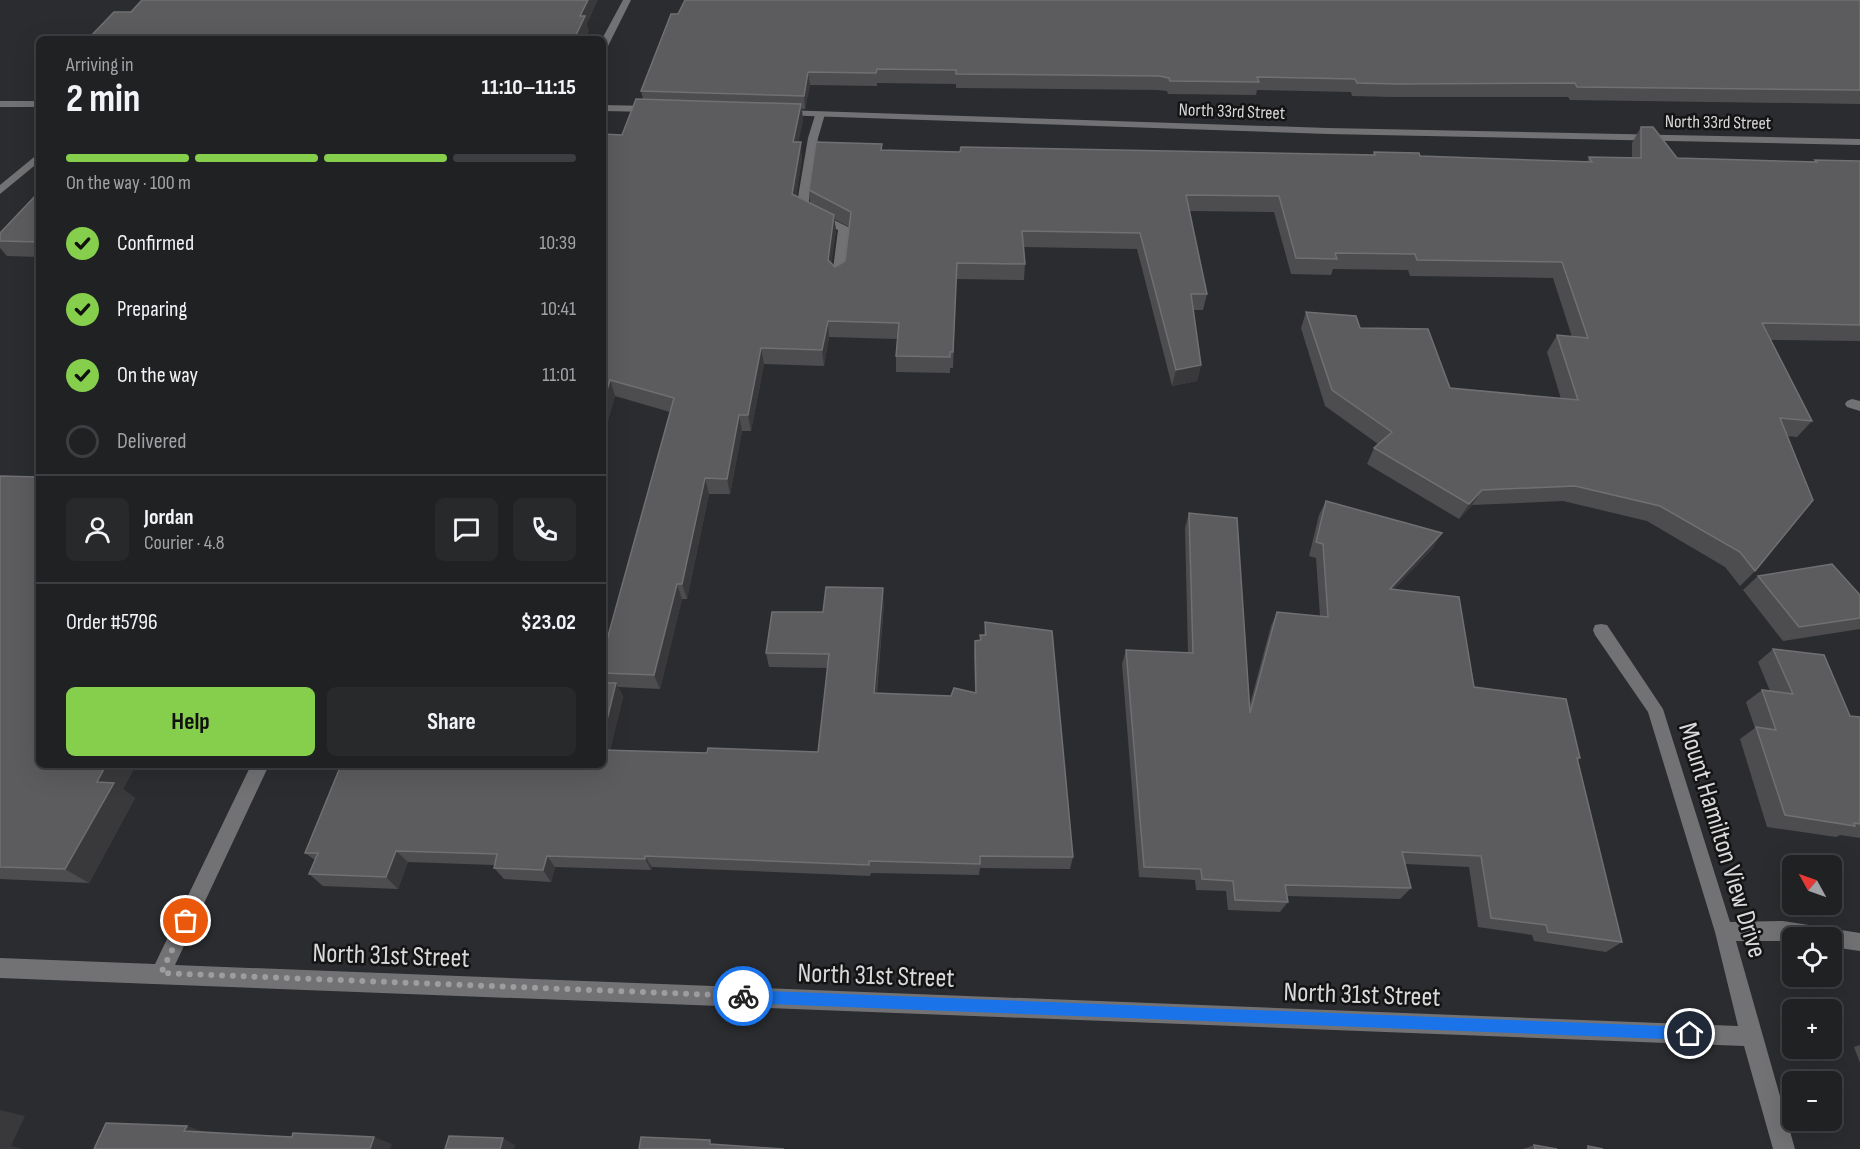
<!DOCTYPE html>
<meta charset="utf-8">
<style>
body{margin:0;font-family:"Sofia Sans Condensed",sans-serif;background:#28292b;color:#f1f3f6;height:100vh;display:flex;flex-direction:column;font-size:22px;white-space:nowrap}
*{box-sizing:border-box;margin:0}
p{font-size:20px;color:#a2a3a6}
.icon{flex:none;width:33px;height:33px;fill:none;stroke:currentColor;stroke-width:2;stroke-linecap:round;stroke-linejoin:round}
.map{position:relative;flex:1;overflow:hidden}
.details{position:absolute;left:36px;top:36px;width:570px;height:732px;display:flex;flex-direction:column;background:#202123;border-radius:9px;box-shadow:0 6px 24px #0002,0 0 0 2px #3d3e41}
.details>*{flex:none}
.needle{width:39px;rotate:310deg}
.tools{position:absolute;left:1782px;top:855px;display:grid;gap:12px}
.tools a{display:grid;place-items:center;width:60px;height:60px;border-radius:9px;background:#202123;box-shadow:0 6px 24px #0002,0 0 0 2px #3d3e41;font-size:30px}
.pin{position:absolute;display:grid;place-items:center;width:51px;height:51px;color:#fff;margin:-26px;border:3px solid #fff;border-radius:50%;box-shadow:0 2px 6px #0007}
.courier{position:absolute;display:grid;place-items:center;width:60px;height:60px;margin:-30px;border:4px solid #1a73e8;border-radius:50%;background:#fff;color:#222;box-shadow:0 2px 8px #0007}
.summary em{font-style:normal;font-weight:700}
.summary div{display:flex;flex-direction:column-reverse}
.summary{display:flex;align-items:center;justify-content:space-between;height:102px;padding:0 30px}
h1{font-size:39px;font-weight:700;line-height:45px}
.bar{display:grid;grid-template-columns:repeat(4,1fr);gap:9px 6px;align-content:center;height:72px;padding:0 30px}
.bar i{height:8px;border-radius:4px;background:#3d3e41}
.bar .current{background:#85cf4c}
.bar p{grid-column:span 4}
.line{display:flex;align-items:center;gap:15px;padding:0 30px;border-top:2px solid #3d3e41}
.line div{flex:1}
.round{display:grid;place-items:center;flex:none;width:63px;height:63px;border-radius:9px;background:#28292b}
ol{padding:0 30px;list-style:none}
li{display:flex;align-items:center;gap:18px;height:66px}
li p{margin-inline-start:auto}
li .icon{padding:6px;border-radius:50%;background:#85cf4c;color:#111;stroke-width:4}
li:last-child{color:#a2a3a6}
li i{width:33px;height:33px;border:3px solid #3d3e41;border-radius:50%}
.button{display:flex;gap:12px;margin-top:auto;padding:12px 30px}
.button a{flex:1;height:69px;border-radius:9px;background:#85cf4c;color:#111;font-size:24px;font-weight:700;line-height:69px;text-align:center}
.button a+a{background:#28292b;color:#f1f3f6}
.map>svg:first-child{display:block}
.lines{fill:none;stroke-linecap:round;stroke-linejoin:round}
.lane{fill:#727275;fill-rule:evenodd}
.street{fill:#727275;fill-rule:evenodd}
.wall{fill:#4d4d50;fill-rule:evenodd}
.shaded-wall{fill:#39393c}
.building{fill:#5c5c5f;stroke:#707072;stroke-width:1.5}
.route{fill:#1a73e8}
.done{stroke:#9d9d9f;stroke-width:6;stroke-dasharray:0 10.8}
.labels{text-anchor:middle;stroke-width:5;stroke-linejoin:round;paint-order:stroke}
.far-street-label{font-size:18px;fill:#dadadc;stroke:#141415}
.near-street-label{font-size:27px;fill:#dadadc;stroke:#141415}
</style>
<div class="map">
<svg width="1860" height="1149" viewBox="0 0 1860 1149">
<rect width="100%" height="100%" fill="#2b2c2f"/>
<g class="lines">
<path class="lane" d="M816 112 825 114 818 138 808 207 850 228 844 277 838 281 832 277 838 230 796 209 808 138Z
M39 153V162L0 194V185Z"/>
<path class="street" d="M623 0H631L608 46 603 49 602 39Z
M0 101H39V107H0Z
M603 105 651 106 656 109 651 112 603 111Z
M783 110 1328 128 1860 139V145L1328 134 779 115 778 113Z
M1852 399 1860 401V411L1847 407 1845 404 1847 401Z
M1601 624 1607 625 1663 709 1730 922 1783 921 1860 933V951L1832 947V938H1792V941H1736L1795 1149H1773L1744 1046 0 978V958L155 964 251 765H269L175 965 1738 1026 1715 932 1648 712 1595 635 1593 630 1595 625Z"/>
</g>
<path class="wall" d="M1860 0V104L1570 100 1568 97H1393L1352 96 1351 92 1257 90 1256 95 1168 94 1167 91 1157 90 956 88V84L877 83V86L810 85 805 109H802L803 120 798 142 802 158 796 196 810 203 809 190 882 150 960 152 1373 155 1374 152 1420 156 1587 162 1589 157 1632 158V143L1641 127 1677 158 1813 162 1815 160 1860 161V341L1770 340 1812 421 1797 437 1787 436 1755 571 1740 586 1725 567 1647 521 1563 501 1472 505 1459 519 1367 464 1374 448 1378 444 1325 406 1301 328 1306 312 1360 328 1450 388 1561 399 1547 352 1557 335 1572 337 1553 278 1410 276 1408 270 1333 269 1331 275 1291 274 1274 212 1190 211 1207 294 1203 310H1193L1201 365 1197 381 1172 386 1137 249 1024 247 1025 264 1024 280 956 279 953 368H950V373L896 372V356L897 339 829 337 824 366 764 364 751 431H742L730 494H709L687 599H682L660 689 618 687 623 697 610 750 707 753 818 752 828 668 769 667 766 653 823 612 884 603 877 693 951 696 975 693 974 655 975 641 980 640V635H984L985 622 1073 857 1070 869 980 868 979 875 871 873 870 876 652 867 651 870 555 867 551 882 504 879 494 868V865L408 862 398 889 323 886 309 874 315 860 305 853 452 766 525 769 603 765V654L670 412 615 396 603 437V134L622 135 643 99 641 91 671 14ZM834 219 849 227 845 261 835 267 831 263 836 231Z
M39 192V257L7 256 0 248V233Z
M0 476 39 765H136L123 789 135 798 89 883 0 879Z
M1326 501 1433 548 1394 589 1474 687 1580 758 1578 760 1622 942 1606 952 1534 941 1532 935 1478 927 1469 867 1405 864 1411 888 1400 899 1286 896 1288 902 1280 912 1228 910 1226 891 1196 890 1195 880 1139 877 1122 664 1126 650 1188 653 1185 528 1189 513 1250 704 1271 626 1277 612 1320 616 1316 558 1309 556 1319 515Z
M1758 576 1860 595V629L1783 641 1743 590Z
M1773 649 1850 716 1860 717V838L1840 835 1836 837 1767 827 1740 739 1755 728 1746 702 1762 690 1770 691 1758 662Z
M1860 1045V1063L1854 1047Z
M1534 1145 1557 1149H1523Z"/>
<path class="shaded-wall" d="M588 0H598L587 24 589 31 587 36 588 39H577L576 35 580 16Z
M808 72 810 85 805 109 804 96Z
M801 104 803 120 795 158 793 142Z
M801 142 802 158 794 210 792 194Z
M834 215 836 231 830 277 828 260Z
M828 321 829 337 824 366 822 350Z
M761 348 764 364 751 431 748 415Z
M1201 365 1197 381 1172 386 1176 370Z
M610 380 615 396 603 437V403Z
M739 415 742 431 730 494 727 479Z
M705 478 709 494 687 599 682 584Z
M1482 490 1472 505 1459 519 1469 504Z
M1442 533 1433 548 1381 603 1390 589Z
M677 584 682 599 660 689 654 675Z
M883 588 884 603 875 706 874 693Z
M616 683 623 697 607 763 603 756V736Z
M106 765H136L123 789 135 798 89 883 65 869 97 782Z
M396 851 408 862 398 889 386 877Z
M547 856 555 867 551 882 543 870Z
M645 856 652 867 651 870 645 859Z
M0 1110 25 1116 11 1146 23 1149H0Z
M187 1126 211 1134 184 1131Z
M374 1137 392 1144 390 1149H370Z
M503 1138 515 1145 514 1149H500Z"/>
<path class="building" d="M142 0H588L580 16H585L576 35H587L585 39H88L114 12H131Z
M685 0H1860V90L1577 87 1575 83 1398 84 1357 83 1355 79 1257 77 1259 82 1170 81 1169 78 1159 76 956 74V70L877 69 876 73 808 72 804 96 641 91 671 14H678Z
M636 99 801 104 793 142H801L792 194 834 215 828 260 835 267 845 261 851 212 809 190 816 142 882 144 881 150 960 152 961 147 1375 155 1374 152 1419 153 1420 156 1592 162 1589 157 1641 158V127H1653L1677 158 1817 162 1815 160 1860 161V325L1762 323 1812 421 1780 418 1813 500 1755 571 1740 552 1660 506 1575 486 1482 490 1469 504 1374 448 1392 432 1332 390 1306 312 1356 316 1360 328 1428 329 1450 388 1578 400 1557 335 1588 338 1562 262 1417 260 1415 254 1335 253 1337 259 1296 258 1279 196 1186 195 1207 294H1191L1201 365 1176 370 1140 233 1022 231 1025 264 957 263 953 352H950V357L896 356 899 323 828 321 822 350 761 348 748 415H739L727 479 705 478 682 584H677L654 675 603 673V654L674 398 610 380 603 403V134L622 135Z
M39 192V242L0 241V233Z
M0 476 39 477V765H106L97 782 114 783 65 869 0 867Z
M1326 501 1442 533 1390 589 1459 597 1474 687 1566 699 1580 758H1577L1622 942 1548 932 1546 925 1491 918 1481 856 1402 852 1411 888 1285 885 1288 902 1235 900 1233 881 1202 879 1201 869 1144 867 1126 650 1193 653 1189 513 1237 518 1250 713 1277 612 1328 617 1323 544 1316 542Z
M1832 564 1860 595V618L1799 627 1758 576Z
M826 587 883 588 874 693 951 696 954 688 976 693 975 641 981 640 980 635H986L985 622 1052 631 1073 857 980 856V864L869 861V865L645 856V859L547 856 543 870 494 868 497 854 396 851 386 877 309 874 318 853H305L341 765H437L525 769 527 765H603V750L707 753 708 748 818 752 829 654 766 653 772 612H823Z
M1773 649 1824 655 1850 716 1860 717V824L1854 823 1855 826 1785 815 1756 727 1776 730 1762 690 1793 694Z
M603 683H616L603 736Z
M106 1123 187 1126 184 1131 292 1137 293 1133 374 1137 370 1149H94Z
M449 1136 503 1138 500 1149H445Z
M641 1137 710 1140V1144L784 1149H639Z
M1534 1145 1557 1149H1535Z
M1588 1146 1603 1149H1588Z"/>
<path class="route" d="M743 990 1690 1027 1694 1029 1696 1034 1694 1039 1690 1040 743 1003 738 1001 736 996 738 992Z"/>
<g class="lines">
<path class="done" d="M186 921 161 973 743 996"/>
</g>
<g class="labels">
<g class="far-street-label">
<text transform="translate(1232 111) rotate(2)" y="6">North 33rd Street</text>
<text transform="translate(1718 122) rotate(1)" y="6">North 33rd Street</text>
</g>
<g class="near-street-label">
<text transform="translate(1723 840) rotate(73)" y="9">Mount Hamilton View Drive</text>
<text transform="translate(391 955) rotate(2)" y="9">North 31st Street</text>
<text transform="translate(876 975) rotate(2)" y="9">North 31st Street</text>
<text transform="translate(1362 994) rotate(2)" y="9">North 31st Street</text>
</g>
</g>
</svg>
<div class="tools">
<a><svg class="needle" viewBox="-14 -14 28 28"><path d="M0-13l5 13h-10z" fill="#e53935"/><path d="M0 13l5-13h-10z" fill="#a2a3a6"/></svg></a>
<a><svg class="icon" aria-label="locate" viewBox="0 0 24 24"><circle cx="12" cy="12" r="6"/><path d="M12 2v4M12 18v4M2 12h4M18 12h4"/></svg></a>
<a>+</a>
<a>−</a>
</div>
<div class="pin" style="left:186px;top:921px;background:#ea580c"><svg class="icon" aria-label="bag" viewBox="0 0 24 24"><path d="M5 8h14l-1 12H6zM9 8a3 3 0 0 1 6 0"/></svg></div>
<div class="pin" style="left:1690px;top:1034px;background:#1f2937"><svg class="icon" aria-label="home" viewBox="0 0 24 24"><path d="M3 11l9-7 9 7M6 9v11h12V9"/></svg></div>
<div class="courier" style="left:743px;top:996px"><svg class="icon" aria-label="bike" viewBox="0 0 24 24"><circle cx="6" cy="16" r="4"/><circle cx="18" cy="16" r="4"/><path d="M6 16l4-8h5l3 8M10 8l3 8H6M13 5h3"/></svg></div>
<section class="details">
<div class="summary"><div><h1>2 min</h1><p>Arriving in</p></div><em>11:10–11:15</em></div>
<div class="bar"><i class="current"></i><i class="current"></i><i class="current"></i><i></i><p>On the way · 100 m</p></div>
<ol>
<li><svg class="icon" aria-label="check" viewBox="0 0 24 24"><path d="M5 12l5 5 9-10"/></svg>Confirmed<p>10:39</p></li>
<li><svg class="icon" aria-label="check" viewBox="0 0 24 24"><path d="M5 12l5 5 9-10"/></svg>Preparing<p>10:41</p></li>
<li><svg class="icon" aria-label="check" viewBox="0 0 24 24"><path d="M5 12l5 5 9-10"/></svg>On the way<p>11:01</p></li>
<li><i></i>Delivered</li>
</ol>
<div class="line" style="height:108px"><a class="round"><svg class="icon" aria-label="person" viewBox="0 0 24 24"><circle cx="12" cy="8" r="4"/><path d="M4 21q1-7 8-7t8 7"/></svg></a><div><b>Jordan</b><p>Courier · 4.8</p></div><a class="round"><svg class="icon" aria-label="chat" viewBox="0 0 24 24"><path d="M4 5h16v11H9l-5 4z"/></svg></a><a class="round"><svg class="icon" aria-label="phone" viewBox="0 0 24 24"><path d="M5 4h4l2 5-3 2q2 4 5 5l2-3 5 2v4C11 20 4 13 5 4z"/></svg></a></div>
<div class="line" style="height:78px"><div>Order #5796</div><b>$23.02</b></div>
<div class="button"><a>Help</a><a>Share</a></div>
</section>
</div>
